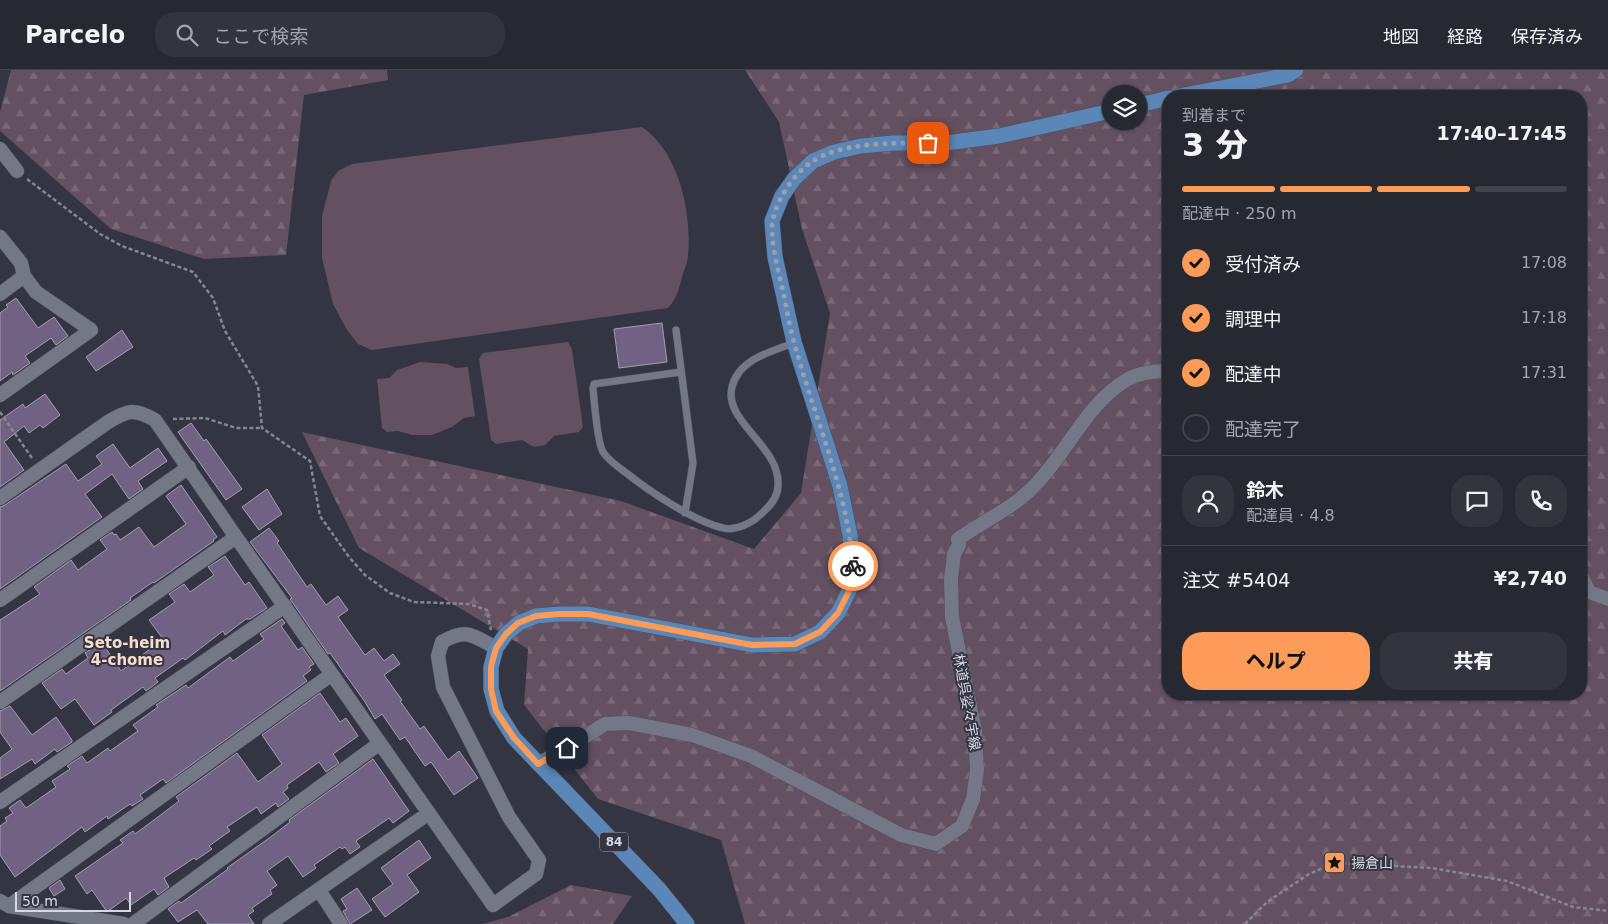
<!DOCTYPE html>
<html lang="ja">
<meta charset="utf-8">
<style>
body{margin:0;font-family:"DejaVu Sans","Noto Sans JP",sans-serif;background:#32343e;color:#f1f3f6;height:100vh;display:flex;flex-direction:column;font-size:19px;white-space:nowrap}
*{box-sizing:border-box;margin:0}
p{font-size:16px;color:#a4a6ac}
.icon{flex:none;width:28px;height:28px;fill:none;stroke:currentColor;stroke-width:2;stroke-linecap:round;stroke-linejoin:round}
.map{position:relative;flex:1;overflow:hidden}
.side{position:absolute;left:1162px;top:20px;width:425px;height:610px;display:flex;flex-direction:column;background:#262832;border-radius:20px;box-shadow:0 1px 4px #0004,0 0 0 1px #42444d}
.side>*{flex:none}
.buttons{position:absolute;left:1102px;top:15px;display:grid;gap:10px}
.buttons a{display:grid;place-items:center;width:45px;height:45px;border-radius:50%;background:#262832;box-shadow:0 1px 4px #0004,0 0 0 1px #42444d;font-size:25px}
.scale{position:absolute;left:15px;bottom:12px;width:116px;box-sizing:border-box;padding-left:5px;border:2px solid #d7d8e1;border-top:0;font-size:14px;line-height:18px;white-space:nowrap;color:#d7d8e1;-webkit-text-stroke:4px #333542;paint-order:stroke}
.pin{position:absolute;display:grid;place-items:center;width:42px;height:42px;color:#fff;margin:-21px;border-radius:10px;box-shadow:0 2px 8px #0006}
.courier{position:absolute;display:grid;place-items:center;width:50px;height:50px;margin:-25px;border:4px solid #fe9b59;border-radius:50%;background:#fff;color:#222;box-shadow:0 1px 6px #0007}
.headline em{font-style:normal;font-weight:800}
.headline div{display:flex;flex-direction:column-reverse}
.headline{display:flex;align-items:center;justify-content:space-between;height:85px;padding:0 20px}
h1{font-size:32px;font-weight:800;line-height:38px}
.bar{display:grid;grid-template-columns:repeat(4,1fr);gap:8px 5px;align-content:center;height:60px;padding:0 20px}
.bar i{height:6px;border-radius:4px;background:#42444d}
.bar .selected{background:#fe9b59}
.bar p{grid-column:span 4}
.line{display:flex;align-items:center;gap:12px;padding:0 20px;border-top:1px solid #42444d}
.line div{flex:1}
.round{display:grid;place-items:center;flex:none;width:52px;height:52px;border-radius:20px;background:#32343e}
ol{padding:0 20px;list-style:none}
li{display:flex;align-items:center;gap:15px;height:55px}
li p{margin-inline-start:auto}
li .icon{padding:5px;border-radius:50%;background:#fe9b59;color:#111;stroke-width:4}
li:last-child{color:#a4a6ac}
li i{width:28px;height:28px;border:2px solid #42444d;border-radius:50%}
.primary-button{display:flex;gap:10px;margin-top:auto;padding:10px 20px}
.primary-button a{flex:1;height:58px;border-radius:20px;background:#fe9b59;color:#111;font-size:20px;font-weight:800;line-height:58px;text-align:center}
.primary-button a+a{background:#32343e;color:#f1f3f6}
header{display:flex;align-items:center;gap:30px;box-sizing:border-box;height:70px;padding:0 25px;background:#262832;border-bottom:1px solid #42444d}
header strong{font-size:24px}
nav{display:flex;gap:28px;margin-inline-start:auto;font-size:18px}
.search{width:350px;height:45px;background:#32343e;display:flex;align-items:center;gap:12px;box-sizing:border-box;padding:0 18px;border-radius:20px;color:#a4a6ac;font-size:19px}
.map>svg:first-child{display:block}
.grass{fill:#635060}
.forest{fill:url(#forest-firs);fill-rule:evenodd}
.building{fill:#706282;stroke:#a59eae}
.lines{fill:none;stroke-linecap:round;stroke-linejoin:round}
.lane-casing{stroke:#50515d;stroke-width:8}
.street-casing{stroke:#50515d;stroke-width:15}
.primary-casing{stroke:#50515d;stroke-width:16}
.path{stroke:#858792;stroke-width:2.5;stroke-dasharray:4 2.5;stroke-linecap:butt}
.lane{stroke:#747786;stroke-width:7}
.street{stroke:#747786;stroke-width:14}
.primary{stroke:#5a87b7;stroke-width:15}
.done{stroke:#9e9fa9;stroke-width:5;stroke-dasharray:0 9}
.route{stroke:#fe9b59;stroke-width:6}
.labels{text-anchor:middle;stroke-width:4;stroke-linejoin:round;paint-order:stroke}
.shield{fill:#333542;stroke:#a6a7b1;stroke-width:1}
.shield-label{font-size:12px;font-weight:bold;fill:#d7d8e1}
.street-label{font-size:14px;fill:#d7d8e1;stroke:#333542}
.poi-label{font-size:14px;fill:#d7d8e1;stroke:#333542;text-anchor:start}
.neighbourhood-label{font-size:15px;font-weight:bold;fill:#f9dccb;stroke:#333542}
</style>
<header>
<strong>Parcelo</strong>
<div class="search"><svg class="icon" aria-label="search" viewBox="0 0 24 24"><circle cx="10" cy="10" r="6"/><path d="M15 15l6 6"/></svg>ここで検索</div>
<nav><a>地図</a><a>経路</a><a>保存済み</a></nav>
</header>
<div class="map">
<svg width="1608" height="854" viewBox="0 0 1608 854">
<defs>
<pattern id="forest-firs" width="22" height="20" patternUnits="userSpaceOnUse" patternTransform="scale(1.25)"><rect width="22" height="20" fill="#635060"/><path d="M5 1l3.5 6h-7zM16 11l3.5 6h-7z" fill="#796876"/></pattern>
</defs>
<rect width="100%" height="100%" fill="#333542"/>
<path class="grass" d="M642 57C679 82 692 143 688 185 688 192 684 200 682 207 679 219 677 228 668 238L372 280 358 274 347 260 333 234 322 188V146L331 111 338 101 352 94Z
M568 272 572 279 583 357 579 362 554 366 545 375 534 377 522 370 496 374 491 370 479 289 483 283Z
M420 292 447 294 456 298 468 297 475 346 464 348 452 357 432 365H412L398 361 387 362 382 358 377 309 389 308 397 300Z"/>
<path class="forest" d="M11 0H387L388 10 304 25 286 185 204 189 111 159 0 61V42Z
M745 0H1608V854H745L721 770 598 729 524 635 528 579 359 478 302 362 621 431 754 479 801 423 830 243 802 159 779 52ZM1111 24H1139V51H1111ZM1169 26H1581V624H1169Z
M571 815 632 826 613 854H482L508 847Z"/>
<path class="building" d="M16 228 38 258 54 247 68 266 56 275 51 268 25 286 30 293 13 305 12 302 0 311V243L8 237 6 235Z
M662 253 667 292 619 298 614 259Z
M122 260 133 277 96 301 86 287Z
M45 324 60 345 43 358 40 355 29 363 24 356 4 372 24 400 0 417V350L23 334 25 338Z
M191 353 204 371 206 369 242 419 226 430 178 362Z
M113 374 130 398 158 378 167 391 138 411 143 419 129 429 112 404 85 424 102 447 0 519V437L5 435 66 394 78 411 102 394 96 386Z
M181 415 217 467 213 470 214 471 154 513 153 512 130 528 131 530 0 621V550L40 524 34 517 71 490 78 500 107 479 100 470 112 462 114 465 116 464 120 470 139 457 154 477 186 454 166 426Z
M267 419 282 444 259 460 242 437Z
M269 458 279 471 277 473 307 517 311 514 326 535 338 526 348 540 338 547 365 585 374 578 384 591 393 584 400 594 384 605 402 630 400 631 420 659 424 656 448 690 459 681 478 708 454 725 431 692 425 696 405 667 400 670 382 644 375 649 365 632 330 583 328 584 290 529 292 528 250 472Z
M225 486 245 515 249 512 267 538 250 549H246L225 565 223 561 185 590 183 588 155 608 158 612 146 621 143 617 111 640 112 642 94 655 75 629 61 639 42 613 62 599 66 604 88 588 85 583 98 574 102 580 105 577 121 601 163 569 149 550 175 532 169 524 184 514 190 522 214 505 208 497Z
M282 549 285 553 281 556 298 580 302 577 314 594 309 597 311 600 303 606 307 611 166 713 163 709 140 725 143 729 132 736 130 734 108 749 107 746 85 762 82 757 15 807 0 785V756L7 751 5 748 13 743 9 738 20 730 26 738 56 717 52 711 70 699 67 696 82 686 87 693 108 678 110 681 138 661 133 655 158 637 156 635 186 615 188 618 230 587 233 591 264 569 260 564Z
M320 623 340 652 346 648 358 666 333 684 339 693 326 702 319 692 287 715 288 718 283 722 289 729 278 737 276 733 261 744 257 737 227 757 230 761 209 776 212 779 196 790 194 788 164 808 169 817 158 825 154 819 131 835 126 828 107 842 92 820 87 824 75 806 123 773 120 770 133 761 135 764 162 744 179 731 176 727 237 683 258 712 282 694 262 665Z
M10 636 32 665 56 647 72 670V672L57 682 55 679 35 694 32 689 0 709V688L12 679 0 662V641Z
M373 689 409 741 393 753 389 748 356 771 360 777 350 784 345 777 342 779 340 777 314 795 316 798 303 807 288 786 267 801 277 815 270 820 272 824 252 838 254 841 248 845 254 854H208L197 840 178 852 168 839 179 831 181 833 228 799 227 798 272 766 290 752 289 750Z
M419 770 431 788 407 805 419 822 385 847 372 829 393 814 381 798Z
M60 810 65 819 54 826 49 818Z
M357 818 372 840 350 854 343 841 347 839 341 829Z"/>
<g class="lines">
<defs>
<path id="lane" d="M676 260 693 393 685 443
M681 302 594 314 593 318C594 330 598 374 603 382 608 390 617 396 625 402 649 421 693 451 723 458 736 461 752 453 761 444 769 437 778 428 778 416 781 376 723 352 732 317 739 289 770 282 794 273"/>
<path id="street" d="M0 79 17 101
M0 167 21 193 24 206 36 222 91 260 0 325
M0 224 24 206
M0 428 108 352C128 340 134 338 155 350L236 467 493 835 536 804 539 790 509 747 443 617 438 586 442 572C467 557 473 566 496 578
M1581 505 1589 522 1608 529
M0 530 189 397
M0 632 236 467
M538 694 567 678 605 654 629 653 692 665 751 686 901 765 936 774 962 756 973 729 977 700 975 661 952 547 951 509 954 484 959 475 958 469C985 450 1016 437 1038 412 1069 379 1088 332 1128 309 1139 303 1156 301 1169 301
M0 732 285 536
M319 820 341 854
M0 831 9 836 124 854
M9 836 332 604
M133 854 380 673
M269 854 429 743"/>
<path id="primary" d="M1179 26 1288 5 1296 0
M1139 35 1169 28
M687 854 659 819 514 668 497 641 491 619V597L496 578 506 564 519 553 536 546 559 544H588L752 575 795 574 820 562 838 543 849 521 853 498 850 465 840 416 794 272 775 187 772 151 782 126 794 109 813 91 834 82 861 76 893 73H946L999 66 1111 41"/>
</defs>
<use href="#lane" class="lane-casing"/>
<use href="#street" class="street-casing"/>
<use href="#primary" class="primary-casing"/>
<path class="path" d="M27 109 100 164 122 176 193 202 213 228 225 261 258 316 262 358 310 391 320 446 349 487 365 505 390 523 414 532 469 534 487 540 491 560
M0 342 32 388
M173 349 205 348 236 358H262
M1245 854 1267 832 1309 804 1335 793 1432 798 1507 811 1573 837 1608 841"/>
<use href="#lane" class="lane"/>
<use href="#street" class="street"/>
<use href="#primary" class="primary"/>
</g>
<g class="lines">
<path class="done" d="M853 496C847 418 814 347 794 272 789 254 786 235 782 217 778 201 769 164 773 149 777 129 795 102 813 91 842 72 894 73 928 73"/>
<path class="route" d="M567 678 538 694 514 668 496 641 491 619V597L496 578 506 564 518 553 536 546 559 544H588L752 575 795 574 820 562 838 543 849 521 853 496"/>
</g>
<defs>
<symbol id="sight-square" viewBox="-11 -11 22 22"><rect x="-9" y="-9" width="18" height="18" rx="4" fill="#fe9b59" stroke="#333542"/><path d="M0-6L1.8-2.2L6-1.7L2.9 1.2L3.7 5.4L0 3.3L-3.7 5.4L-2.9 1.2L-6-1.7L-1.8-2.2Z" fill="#111"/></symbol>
</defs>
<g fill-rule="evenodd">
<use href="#sight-square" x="1322" y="780" width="25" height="25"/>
</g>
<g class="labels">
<rect class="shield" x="600" y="762.5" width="28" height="19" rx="4"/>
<g class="shield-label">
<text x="614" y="776">84</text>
</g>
<g class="street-label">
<text transform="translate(967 632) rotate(80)" y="5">林道呉娑々宇線</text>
</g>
<g class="poi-label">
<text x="1351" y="798">揚倉山</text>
</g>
<g class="neighbourhood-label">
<text x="127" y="578">Seto-heim<tspan x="127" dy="17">4-chome</tspan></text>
</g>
</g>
</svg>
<div class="buttons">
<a><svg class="icon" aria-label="layers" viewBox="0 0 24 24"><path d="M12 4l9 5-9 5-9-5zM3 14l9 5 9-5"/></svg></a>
</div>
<div class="scale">50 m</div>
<div class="pin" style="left:928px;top:73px;background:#ea580c"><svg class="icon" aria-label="bag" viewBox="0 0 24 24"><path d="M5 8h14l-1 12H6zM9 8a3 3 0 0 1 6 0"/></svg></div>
<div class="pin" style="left:567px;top:678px;background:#1f2937"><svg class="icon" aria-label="home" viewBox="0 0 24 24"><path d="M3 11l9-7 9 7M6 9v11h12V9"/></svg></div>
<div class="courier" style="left:853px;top:496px"><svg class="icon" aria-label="bike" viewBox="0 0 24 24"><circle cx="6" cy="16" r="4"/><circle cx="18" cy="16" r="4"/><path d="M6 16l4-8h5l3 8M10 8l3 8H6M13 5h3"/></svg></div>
<section class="side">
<div class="headline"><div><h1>3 分</h1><p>到着まで</p></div><em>17:40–17:45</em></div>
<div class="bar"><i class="selected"></i><i class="selected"></i><i class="selected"></i><i></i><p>配達中 · 250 m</p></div>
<ol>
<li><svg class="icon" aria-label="check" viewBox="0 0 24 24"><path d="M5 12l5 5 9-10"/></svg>受付済み<p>17:08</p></li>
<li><svg class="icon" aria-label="check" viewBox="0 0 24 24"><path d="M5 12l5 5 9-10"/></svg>調理中<p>17:18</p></li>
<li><svg class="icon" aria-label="check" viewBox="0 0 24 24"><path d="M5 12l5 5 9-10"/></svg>配達中<p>17:31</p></li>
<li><i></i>配達完了</li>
</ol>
<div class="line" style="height:90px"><a class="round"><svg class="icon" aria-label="person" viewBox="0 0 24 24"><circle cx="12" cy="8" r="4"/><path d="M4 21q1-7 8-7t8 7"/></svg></a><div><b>鈴木</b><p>配達員 · 4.8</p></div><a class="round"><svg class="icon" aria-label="chat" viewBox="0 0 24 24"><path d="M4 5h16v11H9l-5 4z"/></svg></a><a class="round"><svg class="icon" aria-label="phone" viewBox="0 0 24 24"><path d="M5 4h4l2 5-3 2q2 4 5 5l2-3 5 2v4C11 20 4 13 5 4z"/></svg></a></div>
<div class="line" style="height:65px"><div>注文 #5404</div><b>¥2,740</b></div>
<div class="primary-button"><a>ヘルプ</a><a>共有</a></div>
</section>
</div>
